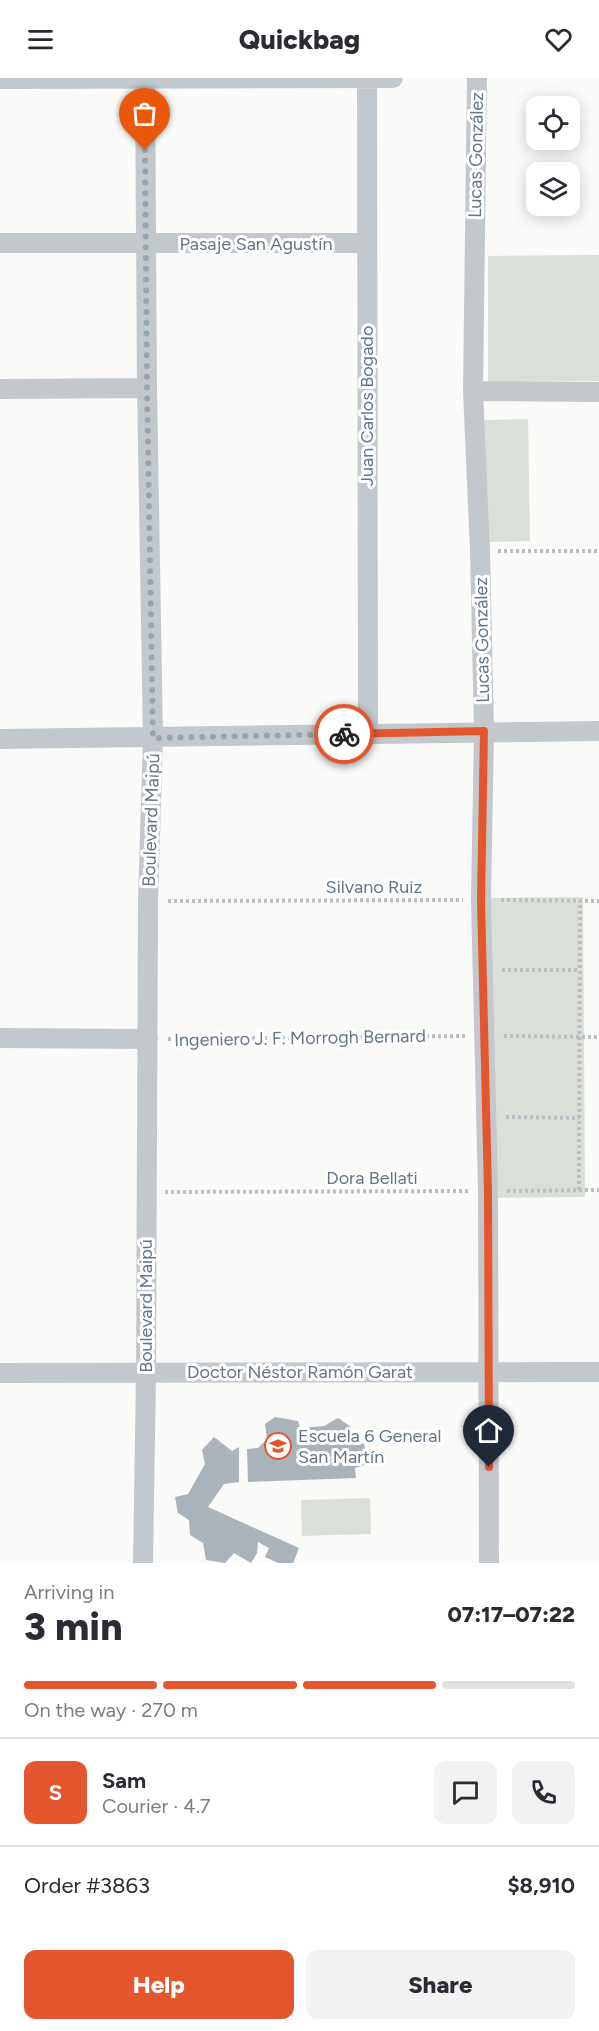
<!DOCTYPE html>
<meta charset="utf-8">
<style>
body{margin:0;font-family:Figtree,sans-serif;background:#f2f2f3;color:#2b2b33;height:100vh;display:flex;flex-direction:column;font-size:22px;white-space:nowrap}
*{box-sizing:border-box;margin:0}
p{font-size:20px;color:#7c7c81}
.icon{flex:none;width:33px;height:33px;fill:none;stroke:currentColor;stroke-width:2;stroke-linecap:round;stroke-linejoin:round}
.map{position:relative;height:1485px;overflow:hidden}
.panel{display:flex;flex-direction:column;background:#fff;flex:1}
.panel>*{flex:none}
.fabs{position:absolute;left:526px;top:18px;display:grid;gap:12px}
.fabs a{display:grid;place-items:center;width:54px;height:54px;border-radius:12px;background:#fff;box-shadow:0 3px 15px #0003;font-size:30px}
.pin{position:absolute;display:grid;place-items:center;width:51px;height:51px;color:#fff;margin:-62px -26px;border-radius:50% 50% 50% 0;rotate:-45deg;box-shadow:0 0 6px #0007}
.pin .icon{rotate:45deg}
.courier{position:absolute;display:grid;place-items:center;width:60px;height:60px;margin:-30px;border:4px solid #e4572e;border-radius:50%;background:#fff;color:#222;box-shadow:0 2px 8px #0007}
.summary em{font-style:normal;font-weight:800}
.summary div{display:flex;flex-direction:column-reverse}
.summary{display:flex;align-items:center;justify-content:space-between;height:102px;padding:0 24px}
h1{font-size:39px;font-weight:800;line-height:45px}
.bar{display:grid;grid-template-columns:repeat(4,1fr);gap:9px 6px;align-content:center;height:72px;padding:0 24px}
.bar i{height:8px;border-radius:4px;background:#e1e1e2}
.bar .on{background:#e4572e}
.bar p{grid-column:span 4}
.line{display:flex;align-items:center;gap:15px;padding:0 24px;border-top:2px solid #e1e1e2}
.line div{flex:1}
.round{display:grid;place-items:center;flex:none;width:63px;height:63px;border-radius:12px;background:#f2f2f3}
.action{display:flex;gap:12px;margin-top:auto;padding:12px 24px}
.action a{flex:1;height:69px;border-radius:12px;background:#e4572e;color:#fff;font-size:24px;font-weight:800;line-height:69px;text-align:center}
.action a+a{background:#f2f2f3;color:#2b2b33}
header{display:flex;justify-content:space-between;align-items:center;height:78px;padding:0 24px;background:#fff;font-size:27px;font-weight:800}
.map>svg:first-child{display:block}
.green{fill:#dadfd7}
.building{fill:#aab3b9}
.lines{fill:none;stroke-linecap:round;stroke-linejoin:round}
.path{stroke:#bbbfc2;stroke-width:4;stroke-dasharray:3 3;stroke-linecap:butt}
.street{stroke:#c3c8cc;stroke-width:20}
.done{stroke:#99a4ac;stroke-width:6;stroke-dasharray:0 10.8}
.route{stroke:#e4572e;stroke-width:8}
.labels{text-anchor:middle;stroke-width:6;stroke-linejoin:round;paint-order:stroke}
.street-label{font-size:18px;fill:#657683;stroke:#fff}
.poi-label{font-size:18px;fill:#657683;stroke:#fff;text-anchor:start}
</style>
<header><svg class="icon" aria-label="menu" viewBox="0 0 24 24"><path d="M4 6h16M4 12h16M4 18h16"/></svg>Quickbag<svg class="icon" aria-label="heart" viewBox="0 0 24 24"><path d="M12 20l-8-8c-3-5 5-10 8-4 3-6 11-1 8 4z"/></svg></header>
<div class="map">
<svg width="599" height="1485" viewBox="0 0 599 1485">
<rect width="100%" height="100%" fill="#fafaf8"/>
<path class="green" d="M599 177V303L488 304V178Z
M528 341 530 463 487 464 484 342Z
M583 819 585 1119 493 1120 490 820Z
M370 1420 371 1456 302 1458 301 1422Z"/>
<path class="building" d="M275 1339 298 1343 300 1350 324 1348 338 1340 351 1349 350 1362 364 1366 368 1386 355 1390 356 1400 248 1404 247 1371 258 1370 267 1361 265 1346Z
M214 1359 232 1373 239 1369V1404L224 1406 208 1429 299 1470 293 1485H278L265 1479 269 1470 258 1464 257 1475 251 1485 234 1475 225 1485 206 1482 203 1465 190 1457 189 1442 178 1435 175 1419 188 1416 205 1386 202 1372Z"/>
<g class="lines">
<path class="path" d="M498 473H599
M501 822 599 823
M168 823 463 822
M502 892H579
M504 958 599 959
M168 961 466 958
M506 1039 579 1040
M579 1112 580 823
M507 1113 599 1112
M165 1114 469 1113"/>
<path class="street" d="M477 0 473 313 480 473 484 653 481 822 488 1113 489 1485
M0 1 393 0
M367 1 368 656
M0 165H367
M0 311 147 310
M473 313 599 314
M0 661 599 653
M0 960 148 961
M0 1295 599 1294
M143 1485 146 1295 148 823 153 660 147 310 145 0"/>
</g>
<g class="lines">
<path class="done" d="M145 72 147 310 153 660 344 656"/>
<path class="route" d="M344 656 484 653 481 822 488 1113 489 1389"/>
</g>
<defs>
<symbol id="school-ring" viewBox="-11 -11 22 22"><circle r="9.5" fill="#fff" stroke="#e4572e" stroke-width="1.5"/><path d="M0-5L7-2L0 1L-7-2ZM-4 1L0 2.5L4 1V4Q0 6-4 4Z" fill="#e4572e"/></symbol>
</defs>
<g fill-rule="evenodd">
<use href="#school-ring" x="263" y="1353" width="30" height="30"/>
</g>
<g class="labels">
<g class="street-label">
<text transform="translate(476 77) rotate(-89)" y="6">Lucas González</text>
<text x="256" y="172">Pasaje San Agustín</text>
<text transform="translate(367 328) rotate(-90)" y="6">Juan Carlos Bogado</text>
<text transform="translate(482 562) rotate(-91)" y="6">Lucas González</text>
<text transform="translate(151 742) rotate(-88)" y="6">Boulevard Maipú</text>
<text x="374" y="815">Silvano Ruiz</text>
<text transform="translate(300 960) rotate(-1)" y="6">Ingeniero J. F. Morrogh Bernard</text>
<text x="372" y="1106">Dora Bellati</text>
<text transform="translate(146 1228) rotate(-90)" y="6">Boulevard Maipú</text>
<text x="300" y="1300">Doctor Néstor Ramón Garat</text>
</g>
<g class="poi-label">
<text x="298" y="1364">Escuela 6 General<tspan x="298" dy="21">San Martín</tspan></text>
</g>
</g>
</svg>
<div class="fabs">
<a><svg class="icon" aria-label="locate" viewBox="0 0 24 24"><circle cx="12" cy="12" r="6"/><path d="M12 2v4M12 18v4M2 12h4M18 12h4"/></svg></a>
<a><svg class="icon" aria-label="layers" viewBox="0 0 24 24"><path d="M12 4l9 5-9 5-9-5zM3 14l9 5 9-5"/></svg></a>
</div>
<div class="pin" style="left:145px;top:72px;background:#ea580c"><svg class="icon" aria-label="bag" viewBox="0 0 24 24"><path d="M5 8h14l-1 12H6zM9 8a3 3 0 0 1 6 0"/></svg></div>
<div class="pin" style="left:489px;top:1389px;background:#1f2937"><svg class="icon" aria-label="home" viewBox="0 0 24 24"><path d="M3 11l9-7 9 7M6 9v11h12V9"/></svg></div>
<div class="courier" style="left:344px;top:656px"><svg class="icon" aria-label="bike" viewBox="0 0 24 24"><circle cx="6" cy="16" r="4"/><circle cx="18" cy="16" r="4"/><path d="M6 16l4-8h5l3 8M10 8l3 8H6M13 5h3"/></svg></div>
</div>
<section class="panel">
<div class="summary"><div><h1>3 min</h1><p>Arriving in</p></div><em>07:17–07:22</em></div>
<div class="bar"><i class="on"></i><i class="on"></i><i class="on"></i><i></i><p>On the way · 270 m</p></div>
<div class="line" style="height:108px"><b class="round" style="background:#e4572e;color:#fff">S</b><div><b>Sam</b><p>Courier · 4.7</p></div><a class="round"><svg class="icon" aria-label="chat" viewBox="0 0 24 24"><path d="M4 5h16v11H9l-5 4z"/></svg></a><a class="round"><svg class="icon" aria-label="phone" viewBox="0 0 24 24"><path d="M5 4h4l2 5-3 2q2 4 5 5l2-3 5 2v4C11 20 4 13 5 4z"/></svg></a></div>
<div class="line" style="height:78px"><div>Order #3863</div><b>$8,910</b></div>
<div class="action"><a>Help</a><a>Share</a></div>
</section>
